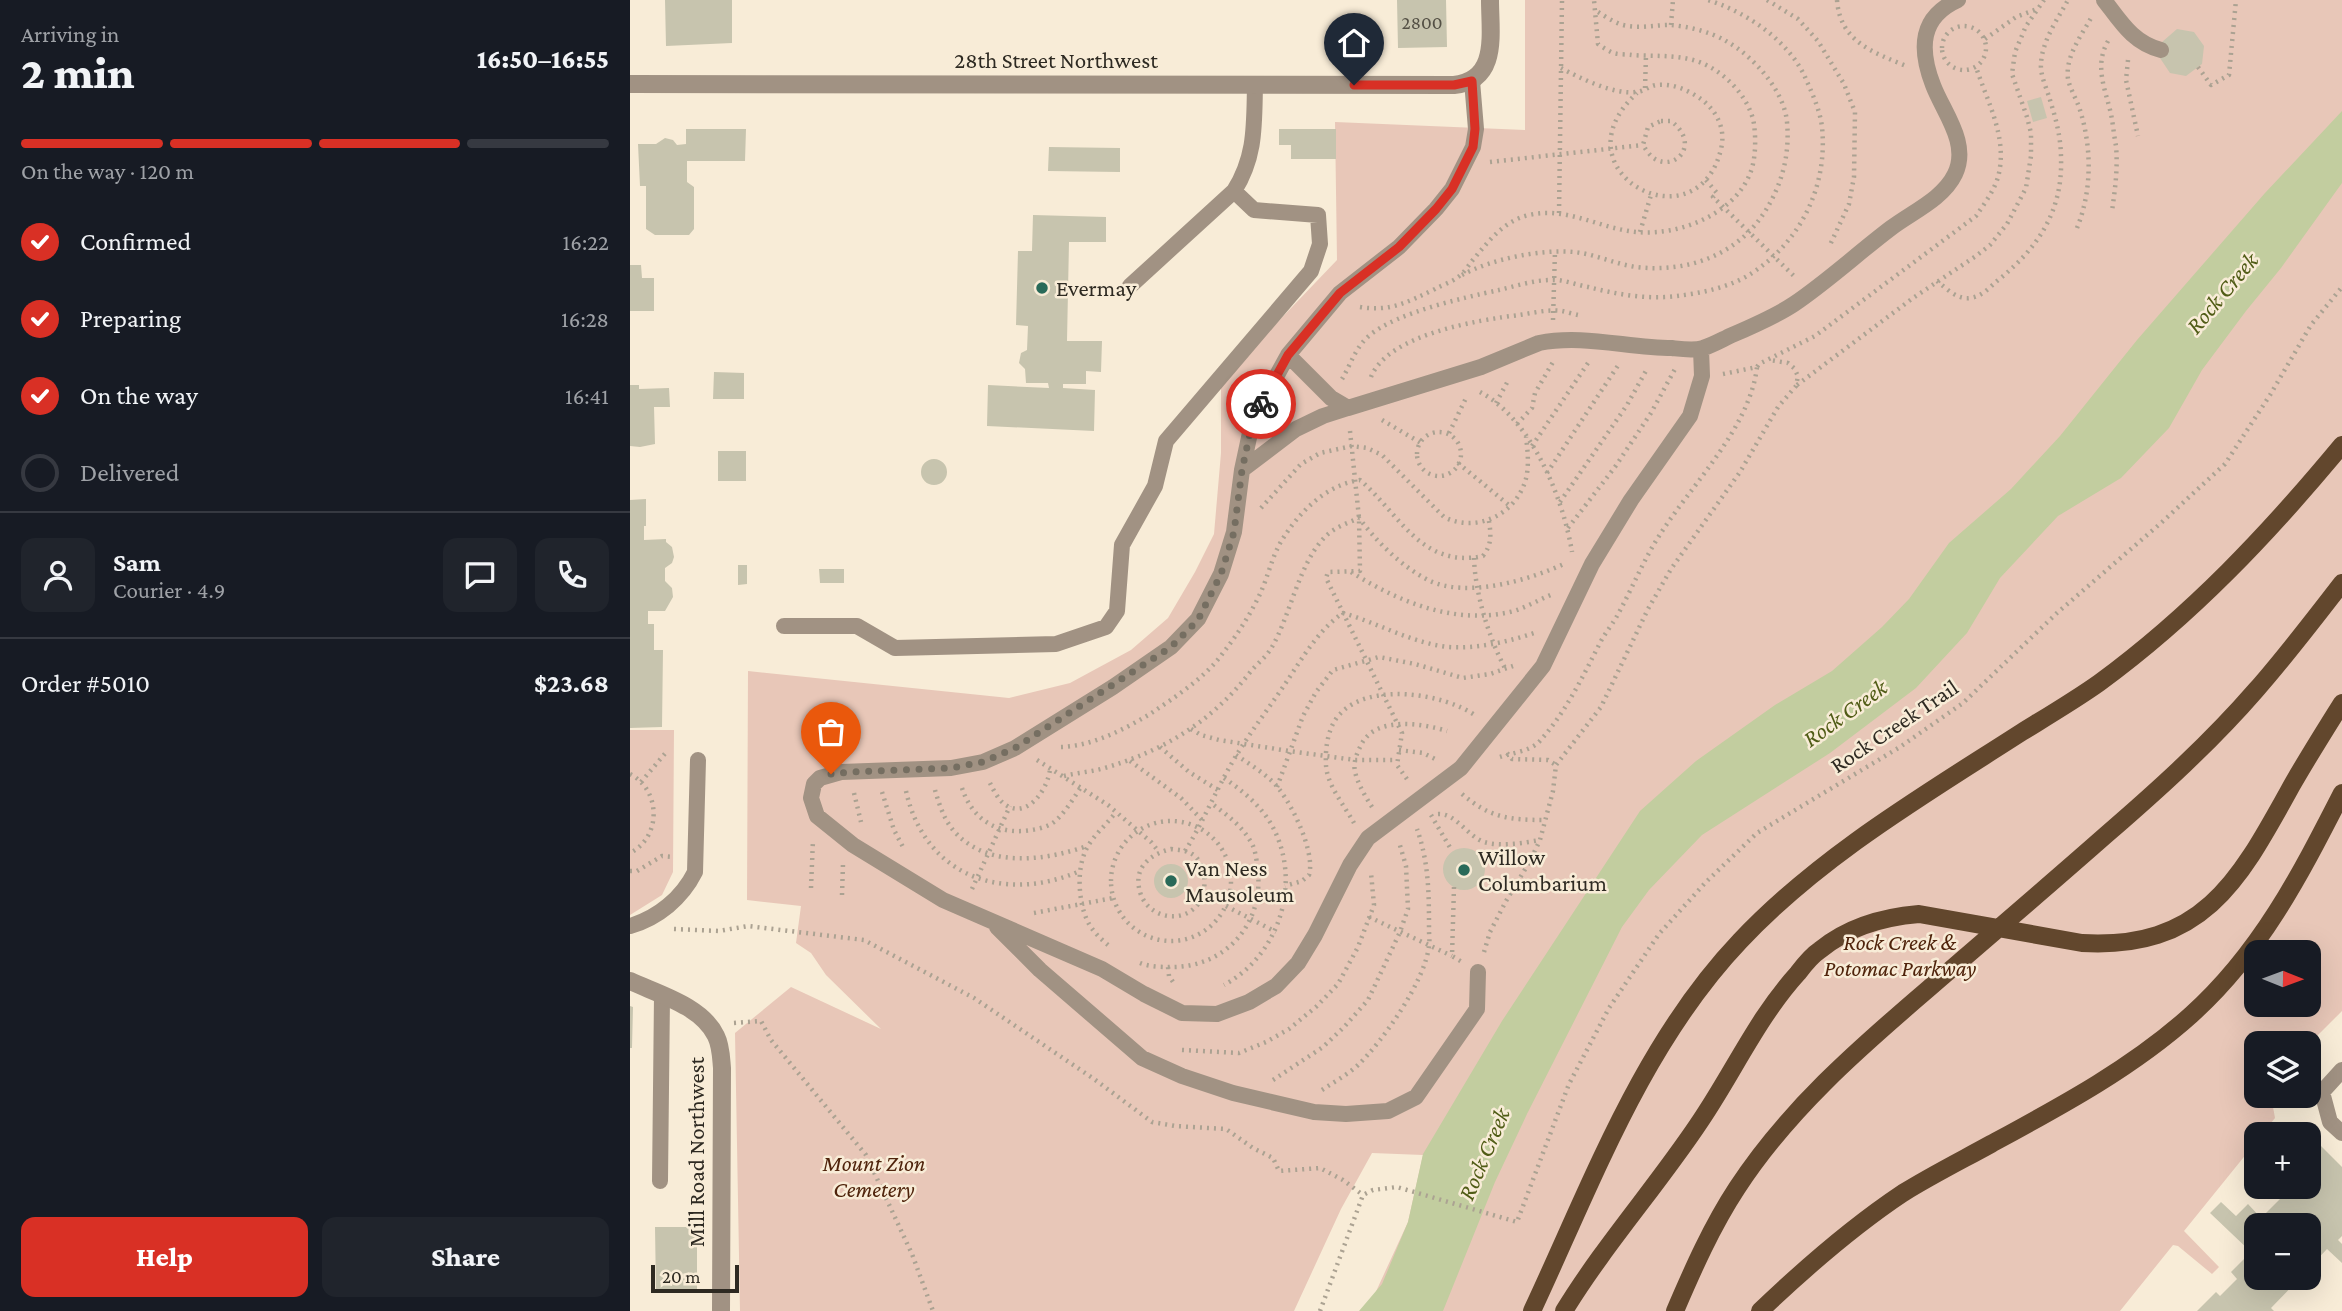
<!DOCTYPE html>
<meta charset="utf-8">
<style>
body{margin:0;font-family:"Crimson Pro",serif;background:#20242c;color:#f1f3f6;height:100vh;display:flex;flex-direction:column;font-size:26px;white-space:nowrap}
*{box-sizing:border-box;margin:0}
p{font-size:23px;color:#9ea1a6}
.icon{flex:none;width:38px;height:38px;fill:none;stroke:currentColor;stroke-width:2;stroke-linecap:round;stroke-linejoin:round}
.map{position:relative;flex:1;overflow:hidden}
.side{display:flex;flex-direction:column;background:#171b24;width:630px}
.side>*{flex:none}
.needle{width:46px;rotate:91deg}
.controls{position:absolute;left:1614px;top:940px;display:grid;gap:14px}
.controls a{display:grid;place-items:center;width:77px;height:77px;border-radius:14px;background:#171b24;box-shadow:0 7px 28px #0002;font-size:35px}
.scale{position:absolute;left:21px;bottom:18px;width:88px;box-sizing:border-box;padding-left:7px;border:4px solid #2e2a22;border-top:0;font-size:19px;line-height:24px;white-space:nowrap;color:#2e2a22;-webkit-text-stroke:5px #f8ecd7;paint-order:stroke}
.pin{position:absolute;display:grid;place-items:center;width:60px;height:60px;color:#fff;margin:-72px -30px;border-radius:50% 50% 50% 0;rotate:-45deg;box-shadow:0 0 7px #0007}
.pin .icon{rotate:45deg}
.courier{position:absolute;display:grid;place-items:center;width:70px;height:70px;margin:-35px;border:5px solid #d93025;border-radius:50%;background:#fff;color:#222;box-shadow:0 2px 9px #0007}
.summary em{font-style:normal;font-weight:800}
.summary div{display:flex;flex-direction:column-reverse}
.summary{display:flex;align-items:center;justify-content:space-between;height:119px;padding:0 21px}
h1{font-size:46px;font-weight:800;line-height:52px}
.bar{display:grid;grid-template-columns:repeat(4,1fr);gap:10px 7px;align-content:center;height:84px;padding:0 21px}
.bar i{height:9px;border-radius:5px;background:#363941}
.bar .active{background:#d93025}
.bar p{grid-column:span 4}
.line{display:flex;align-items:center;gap:18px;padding:0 21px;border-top:2px solid #363941}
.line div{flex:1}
.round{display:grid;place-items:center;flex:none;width:74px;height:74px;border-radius:14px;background:#20242c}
ol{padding:0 21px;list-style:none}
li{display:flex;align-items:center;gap:21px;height:77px}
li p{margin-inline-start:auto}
li .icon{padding:7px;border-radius:50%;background:#d93025;color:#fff;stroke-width:4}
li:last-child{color:#9ea1a6}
li i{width:38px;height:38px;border:4px solid #363941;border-radius:50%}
.primary-button{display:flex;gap:14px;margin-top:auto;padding:14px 21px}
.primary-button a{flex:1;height:80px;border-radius:14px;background:#d93025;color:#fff;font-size:28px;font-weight:800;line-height:80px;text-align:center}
.primary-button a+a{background:#20242c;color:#f1f3f6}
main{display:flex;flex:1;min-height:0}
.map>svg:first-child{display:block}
.green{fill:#e8c7b8;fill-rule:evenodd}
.water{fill:#c2cd9f}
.building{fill:#c7c4ae}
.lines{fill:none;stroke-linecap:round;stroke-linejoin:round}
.path{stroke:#aba292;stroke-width:4.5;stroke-dasharray:2 5;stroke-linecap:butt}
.service{stroke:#a19283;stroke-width:16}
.minor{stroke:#a19283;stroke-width:18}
.primary{stroke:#62472d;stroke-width:18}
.done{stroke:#756e61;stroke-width:7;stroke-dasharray:0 12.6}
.route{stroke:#d93025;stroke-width:9}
.poi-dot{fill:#296a59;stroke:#f8ecd7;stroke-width:2.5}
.labels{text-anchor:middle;stroke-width:5;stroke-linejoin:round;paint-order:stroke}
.number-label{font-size:19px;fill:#545045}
.street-label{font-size:23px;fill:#2e2a22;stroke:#f8ecd7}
.poi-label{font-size:23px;fill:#2e2a22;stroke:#f8ecd7;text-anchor:start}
.park-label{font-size:23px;font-style:italic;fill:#4f230b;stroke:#f8ecd7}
.water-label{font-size:24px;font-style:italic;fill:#505c16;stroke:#f8ecd7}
</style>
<main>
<section class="side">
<div class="summary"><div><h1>2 min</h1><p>Arriving in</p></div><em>16:50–16:55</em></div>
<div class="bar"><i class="active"></i><i class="active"></i><i class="active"></i><i></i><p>On the way · 120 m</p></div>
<ol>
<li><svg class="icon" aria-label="check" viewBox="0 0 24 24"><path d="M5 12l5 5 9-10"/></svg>Confirmed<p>16:22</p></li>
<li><svg class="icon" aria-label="check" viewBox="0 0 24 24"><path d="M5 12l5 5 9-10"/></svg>Preparing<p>16:28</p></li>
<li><svg class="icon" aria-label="check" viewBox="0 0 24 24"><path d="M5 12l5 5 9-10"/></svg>On the way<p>16:41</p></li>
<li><i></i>Delivered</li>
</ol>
<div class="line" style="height:126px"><a class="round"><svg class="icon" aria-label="person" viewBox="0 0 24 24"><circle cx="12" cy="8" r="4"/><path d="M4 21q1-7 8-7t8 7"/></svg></a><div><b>Sam</b><p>Courier · 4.9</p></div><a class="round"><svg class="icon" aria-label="chat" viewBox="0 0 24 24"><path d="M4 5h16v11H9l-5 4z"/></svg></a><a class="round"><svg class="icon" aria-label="phone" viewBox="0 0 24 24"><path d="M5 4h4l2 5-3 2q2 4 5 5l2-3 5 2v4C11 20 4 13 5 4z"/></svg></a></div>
<div class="line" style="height:91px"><div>Order #5010</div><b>$23.68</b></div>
<div class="primary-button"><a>Help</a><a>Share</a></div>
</section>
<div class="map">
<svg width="1712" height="1311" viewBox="0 0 1712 1311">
<rect width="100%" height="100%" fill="#f8ecd7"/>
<path class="green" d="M895 0H1712V1011L1678 1045V1043H1626V1096H1641L1645 1118 1632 1134H1626V1142L1554 1231 1589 1267 1582 1274 1548 1246 1543 1245 1490 1311H737L778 1222 793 1155 742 1153 711 1209 664 1311H110L105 1033 161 987 251 1029 196 975 181 953 166 943 171 906 117 900 118 671 379 698 440 683 501 650 538 618 565 572 584 534 591 453V381L707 260 705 122 895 130ZM1626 952H1678V1004H1626Z
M0 730H44L43 872 32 895 0 915Z"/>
<path class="water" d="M1712 111V183L1651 268 1616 311 1572 370 1539 428 1491 478 1428 516 1370 578 1337 633 1286 688 1200 753 1072 835 1019 890 992 927 897 1114 865 1182 813 1311H729L752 1284 778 1222 793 1154 872 1021 1010 811 1066 761 1145 705 1202 671 1252 627 1279 599 1319 543 1381 489 1430 436 1507 340 1635 193Z"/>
<path class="building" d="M35 0H102V43L36 46Z
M767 0H816L817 47 768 48Z
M1547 29 1564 32 1574 46 1572 64 1556 76 1540 73 1530 58 1532 42Z
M1411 97 1417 118 1403 122 1397 101Z
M56 129H116L115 161H57V182L64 187V229L59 235H25L16 229V186H10L8 144H26L35 138 43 140 47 145 56 144Z
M649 129H706V159H661V145H649Z
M419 147 490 148V172L418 171Z
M403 215 476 217V242H439L437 341H472L471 372 456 371V384H433V388L465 390 464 431 357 426 358 385 419 388 418 383H396L395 369 389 363 391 353 397 350 398 326 386 325 388 251H402Z
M0 265H11L12 278H24V311H0Z
M84 372 114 373V399H83Z
M0 385H9V389L39 388 40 407H24L25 444 10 447 0 446Z
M88 451H116V481H88Z
M291 472a13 13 0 1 1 26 0a13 13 0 1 1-26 0Z
M16 499V526H14V540L36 539V542L42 547 44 557 42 563 35 568V581L42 588 43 597 35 611H18V624H24V650H33L32 727 0 728V500Z
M108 565H117V584L108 585Z
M189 569H214V583H190Z
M813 869a21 21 0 1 1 42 0a21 21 0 1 1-42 0Z
M524 881a17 17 0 1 1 34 0a17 17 0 1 1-34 0Z
M0 1006 3 1007 2 1048H0Z
M1682 1137 1712 1167V1236L1708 1240 1712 1244V1263L1697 1249 1678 1269V1225H1626V1278H1670L1641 1308 1644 1311H1567L1586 1292 1590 1296 1607 1279 1601 1272 1621 1252 1580 1213 1591 1202 1606 1216 1618 1204 1631 1218 1651 1198 1638 1186H1678V1141Z
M25 1227H67V1290H26Z"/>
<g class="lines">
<path class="path" d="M1137 0 1168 19 1188 41 1214 84 1225 112 1224 177 1219 204 1200 245
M1207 0C1210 42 1243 52 1276 66
M1041 25 1043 0
M1312 48a22 22 0 1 1 44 0a22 22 0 1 1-44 0Z
M1355 39 1386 17 1407 9
M1478 41C1464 66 1475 88 1481 114 1483 124 1484 136 1486 146 1488 168 1485 190 1482 211
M1498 60 1496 80 1508 136
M1568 67 1581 85 1599 75 1606 0
M931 68C950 78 984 95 1006 92 1013 92 1019 86 1026 85 1042 83 1058 90 1071 99 1087 111 1096 129 1091 149 1067 249 922 171 1007 93
M1015 88 1016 55
M1031 121H1041C1071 144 1046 171 1025 159 1020 156 1016 150 1013 145L1018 127Z
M860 162 1013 145
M1076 180 1087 193 1083 197 1166 278
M929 213 932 0
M1447 228C1462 191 1462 148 1450 110 1447 100 1440 89 1438 79 1435 57 1451 36 1461 18
M1010 232 1021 195
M832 275C862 259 910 249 944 252 965 254 985 264 1006 267 1056 273 1106 256 1134 213 1152 185 1160 155 1157 122 1154 90 1123 56 1096 41 1081 32 1057 26 1040 25 1024 25 1009 29 993 25 983 22 973 15 965 10
M1307 281C1316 288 1327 300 1340 298 1351 297 1359 288 1367 281 1407 249 1433 212 1431 158 1431 138 1426 119 1420 100 1417 89 1410 75 1411 64 1412 41 1427 20 1438 0
M730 307C760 312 778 302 805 289 812 285 822 282 828 277 834 273 838 266 842 261 858 242 873 221 899 215 937 206 970 229 1007 232 1048 236 1102 215 1119 176 1126 161 1126 140 1124 124 1120 100 1100 78 1080 67 1055 53 1029 57 1002 55 996 54 987 55 981 52 977 50 972 47 968 44L964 0
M923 320 925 251
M1093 374 1127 367 1129 364 1185 336 1346 216C1355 203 1366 188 1369 173 1377 136 1357 101 1346 67
M741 377C758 334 849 320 889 315 903 313 918 309 932 311 937 312 943 314 948 315
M712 379C721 364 726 346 740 335 768 312 833 298 869 290 886 286 904 280 921 280 933 279 946 285 958 287 986 294 1017 300 1047 296 1072 293 1101 287 1122 273 1171 241 1198 186 1192 127 1190 110 1182 93 1175 77 1158 40 1116 12 1078 0
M1167 385 1283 298 1346 256 1360 245 1377 224 1396 188 1401 156V133L1397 117 1382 74 1385 52 1396 26 1414 0
M850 392C901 419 933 497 942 552
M866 403 879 379
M752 420 791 443
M887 424 902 408 905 393 923 362
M720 431 729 518 730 571 698 572 696 578 772 733 767 765 779 782
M787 454a22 22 0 1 1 44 0a22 22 0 1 1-44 0Z
M819 433 837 396
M902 446 958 363
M828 463 880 506
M917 473 989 364
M930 502 997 405 1017 369
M631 508 671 464 690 453 722 446 737 448 752 455 814 517C843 532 880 518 893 487 900 472 898 453 896 437
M938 528 985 467 1021 413 1045 369
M844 558C845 593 859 639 876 670
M721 572C769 602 826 626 884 611 897 607 910 599 923 594
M561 729 571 735 589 740 659 751 725 760H767
M431 747C462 746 493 730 520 714 545 697 575 678 593 653 607 635 620 615 630 594 638 577 642 556 652 540 670 511 696 485 730 480 769 513 791 569 853 556 862 544 861 535 859 521
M530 747 559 772 588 790
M769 750 793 753 805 759
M877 753 882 759 918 760 926 765
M606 755C618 763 631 771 642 781 659 797 686 851 679 875L672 881 655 886
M870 757C882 753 900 751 909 742 936 712 952 678 970 643 975 633 982 625 987 616 1002 589 1013 561 1029 536 1061 485 1120 428 1127 367
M407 760 478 805 521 842 529 852
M500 761 551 798 573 821
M0 774C31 790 32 837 0 853
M434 776C446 773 459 772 471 769 532 752 582 722 621 671 628 663 637 656 642 647 661 614 669 562 696 536 705 527 718 523 729 518 747 542 771 566 798 580 836 599 900 580 936 563
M594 778C616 793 637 811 647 836 670 891 646 957 594 985
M11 782 38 750
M360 783C363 789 367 797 372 802 395 823 418 790 420 769
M647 787 673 716 686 692 703 670 749 657 785 664 833 678 860 674 883 666
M332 788C341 816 363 833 393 831 404 830 416 828 424 822 435 813 443 799 451 787
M305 790C309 804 314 819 323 830 356 869 414 861 457 846
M276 791C295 877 374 904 450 871
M252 792 264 830 274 849
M224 793 231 822
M832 794C860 818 880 820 915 820
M742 807C735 796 728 784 725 772 723 762 727 753 731 745 745 716 791 723 817 731
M808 814C826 813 837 836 854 842 871 847 893 843 910 840
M801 815 822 851
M481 881a60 60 0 1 1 120 0a60 60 0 1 1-120 0Z
M724 823C714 805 697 785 696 765 695 748 698 726 710 714 739 682 814 693 846 716
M541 849C548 850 556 850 562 854 576 862 578 891 569 903 553 925 520 918 511 895 502 870 517 855 541 849Z
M555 851C574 821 587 787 606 756 621 731 639 708 655 684 672 659 688 630 713 613 748 623 782 643 818 647 847 649 877 642 904 633
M0 871H7L32 856 44 857
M824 887 822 956 832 962
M181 888 183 840
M342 889 380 806
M212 895 213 864
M596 906 646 932
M404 913 483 898
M739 917 822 956
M44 929 89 931 118 926 234 940 344 998 464 1079 522 1122 545 1126 596 1129 623 1148 643 1158 649 1171 690 1168 713 1180 733 1195
M478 945C470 938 462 931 457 920 448 900 446 866 458 846 465 834 477 824 486 812
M854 952 860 932 876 901 900 861 910 840 923 791 926 765 971 707 1018 609 1041 569 1110 472 1148 407 1166 386 1168 376 1164 368 1158 363 1140 360
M510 963C520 967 532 967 542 967 595 967 633 925 628 872 627 864 626 853 623 846 614 827 597 815 581 803
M538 967 539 976 543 982
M104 1023 131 1021 141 1040 236 1155 282 1254 303 1311
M552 1050 609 1053 636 1042 659 1029 687 1006 708 984 728 947 744 905 741 873
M643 1080 693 1047 714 1027 738 1000 770 932 778 909 776 866 769 842
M692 1090C704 1082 717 1075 728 1065 753 1041 795 981 799 946 800 941 799 935 799 930 799 895 799 863 787 829
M690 1311 733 1195 743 1190 767 1187 887 1222 939 1084 979 1008 1029 934 1076 882 1127 833 1270 747 1333 703 1427 613 1531 523 1595 464 1640 395 1681 325 1712 287"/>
<path class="service" d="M1474 0C1491 22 1503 43 1531 50
M842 81 846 129 843 147 822 189 806 209 769 247 710 293 658 355 623 419 612 470 604 532 591 574 568 619 541 647 483 687 385 748 353 762 321 768 211 772 190 778 184 784 181 798 187 816 223 845 313 900 472 969 514 994 552 1013 587 1014 619 1002 646 986 668 963 685 935 720 865 738 838 831 768 913 666 962 564 1001 500 1060 416 1072 376 1071 349
M500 286 604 191C626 156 624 125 625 85
M658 355 701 398 718 408 851 367 909 343C953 334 998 348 1042 348 1051 349 1064 351 1073 348 1083 345 1093 339 1102 335 1123 326 1146 316 1164 304 1198 281 1228 253 1261 228 1282 212 1313 199 1325 174 1340 143 1313 112 1303 85 1289 49 1290 17 1328 0
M612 470 666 429 693 416 718 408
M154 626H227L265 648 426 644 476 627 487 611 492 545 525 486 536 441 681 271 690 244 688 215 624 210 604 191
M0 926C28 918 52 898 65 872L68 760
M367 927 410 970 512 1058 552 1076 603 1093 684 1112 716 1114 758 1111 786 1097 847 1009 848 972
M1712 1070 1692 1092 1700 1122 1712 1133
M30 1181 32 996"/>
<path class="minor" d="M0 84 824 85C869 80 860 34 860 0
M0 981C28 994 72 1006 86 1036 91 1046 91 1057 92 1068L91 1311"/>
<path class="primary" d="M902 1311C961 1185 1012 1044 1110 941 1190 856 1294 795 1392 732 1418 716 1445 700 1469 683 1562 615 1639 533 1712 445
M934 1311C975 1244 1028 1185 1071 1120 1104 1071 1128 1017 1168 973 1174 965 1181 956 1190 950 1218 927 1253 917 1289 914L1452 943C1574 950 1610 879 1662 785 1678 757 1695 730 1712 703
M1045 1311C1063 1269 1082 1226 1107 1188 1157 1111 1228 1049 1297 990 1357 938 1418 886 1477 834 1529 789 1581 742 1626 690 1656 656 1684 619 1712 583
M1130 1311C1175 1268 1222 1227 1273 1193 1302 1175 1332 1160 1361 1144 1431 1106 1502 1068 1561 1015 1631 952 1670 875 1712 793"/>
</g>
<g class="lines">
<path class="done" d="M201 774 220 772 321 768 353 762 385 748 541 647 568 620 591 574 604 532 612 470 623 419 631 404"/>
<path class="route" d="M631 404 658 355 710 293 769 247 806 209 822 189 843 147 845 129 842 81 824 85H724"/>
</g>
<g class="poi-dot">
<circle cx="412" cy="288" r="7"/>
<circle cx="834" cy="870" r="7"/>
<circle cx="541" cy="881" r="7"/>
</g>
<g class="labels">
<g class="number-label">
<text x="792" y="29">2800</text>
</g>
<g class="street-label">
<text x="426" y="68">28th Street Northwest</text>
<text transform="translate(1264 726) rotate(-34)" y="8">Rock Creek Trail</text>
<text transform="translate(66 1152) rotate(-90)" y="8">Mill Road Northwest</text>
</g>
<g class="poi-label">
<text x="426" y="296">Evermay</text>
<text x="848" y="865">Willow<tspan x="848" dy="26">Columbarium</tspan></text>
<text x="555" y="876">Van Ness<tspan x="555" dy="26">Mausoleum</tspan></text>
</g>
<g class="park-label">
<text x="1270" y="950">Rock Creek &amp;<tspan x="1270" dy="26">Potomac Parkway</tspan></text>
<text x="244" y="1171">Mount Zion<tspan x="244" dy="26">Cemetery</tspan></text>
</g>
<g class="water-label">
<text transform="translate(1592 293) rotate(-50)" y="8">Rock Creek</text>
<text transform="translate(1215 713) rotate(-36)" y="8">Rock Creek</text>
<text transform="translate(854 1154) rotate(-67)" y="8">Rock Creek</text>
</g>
</g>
</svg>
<div class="controls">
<a><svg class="needle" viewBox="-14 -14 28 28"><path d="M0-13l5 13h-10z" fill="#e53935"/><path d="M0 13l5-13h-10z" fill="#9ea1a6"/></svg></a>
<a><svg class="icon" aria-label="layers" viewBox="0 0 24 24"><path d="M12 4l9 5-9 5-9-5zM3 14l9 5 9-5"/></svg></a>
<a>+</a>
<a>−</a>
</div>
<div class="scale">20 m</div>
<div class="pin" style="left:201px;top:774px;background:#ea580c"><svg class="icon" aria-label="bag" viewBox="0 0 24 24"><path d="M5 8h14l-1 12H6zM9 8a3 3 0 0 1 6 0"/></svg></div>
<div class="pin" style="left:724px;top:85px;background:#1f2937"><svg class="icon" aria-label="home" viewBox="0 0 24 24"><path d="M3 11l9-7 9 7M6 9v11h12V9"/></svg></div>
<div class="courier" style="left:631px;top:404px"><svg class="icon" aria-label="bike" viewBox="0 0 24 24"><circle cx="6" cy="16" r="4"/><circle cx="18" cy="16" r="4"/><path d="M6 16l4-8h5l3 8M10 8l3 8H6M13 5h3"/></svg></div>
</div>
</main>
